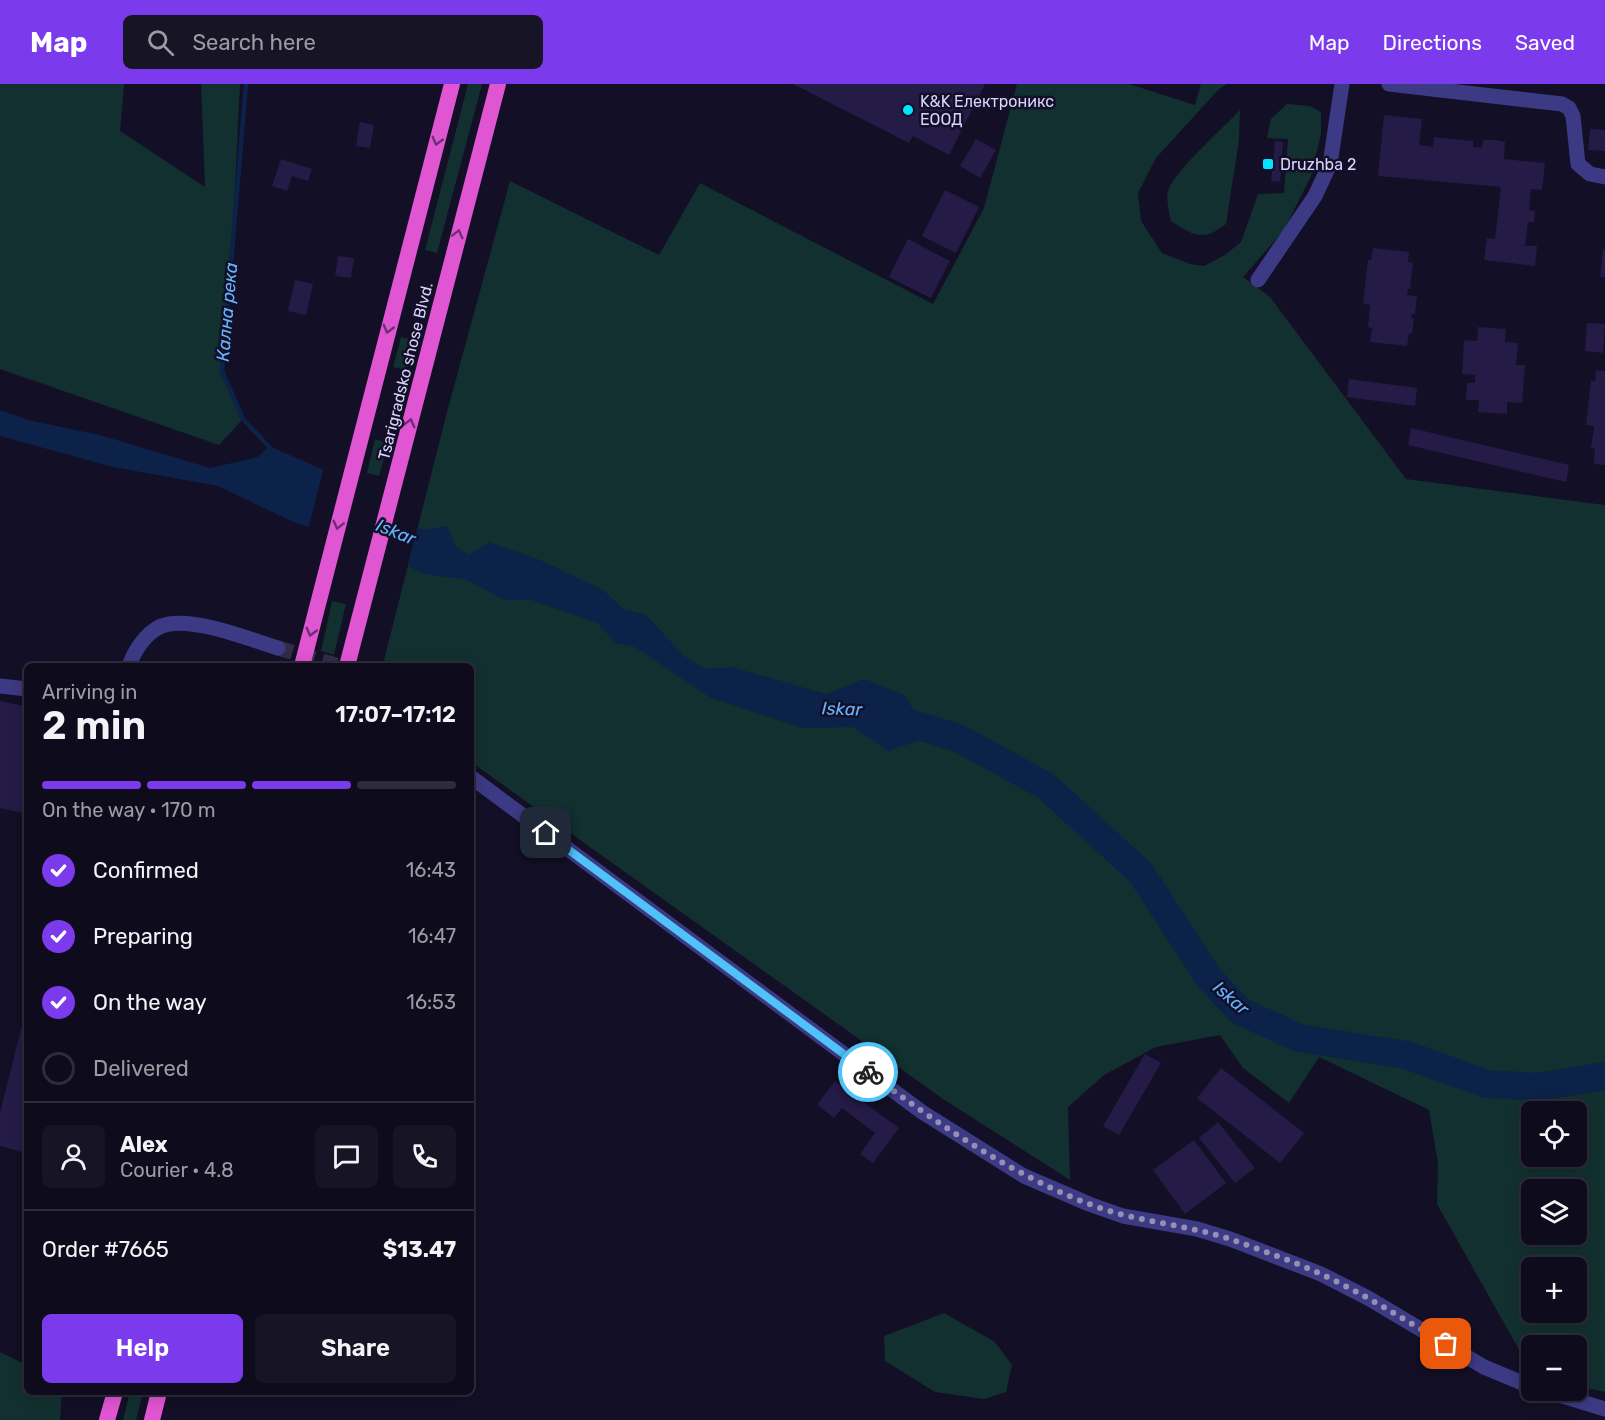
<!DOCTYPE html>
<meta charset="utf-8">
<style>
body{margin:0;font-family:Rubik,sans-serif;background:#171425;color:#f1f3f6;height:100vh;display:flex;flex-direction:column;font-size:22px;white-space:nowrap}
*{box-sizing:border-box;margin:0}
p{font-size:20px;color:#9b9ba3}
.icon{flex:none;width:33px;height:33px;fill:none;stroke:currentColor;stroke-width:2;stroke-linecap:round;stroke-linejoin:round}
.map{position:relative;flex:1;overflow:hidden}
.panel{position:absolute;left:24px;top:579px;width:450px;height:732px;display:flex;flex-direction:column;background:#0e0b1c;border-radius:9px;box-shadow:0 3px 15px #0003,0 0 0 2px #2e2b3b}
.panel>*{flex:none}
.fabs{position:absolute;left:1521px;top:1017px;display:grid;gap:12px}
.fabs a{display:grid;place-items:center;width:66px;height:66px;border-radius:9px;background:#0e0b1c;box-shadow:0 3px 15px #0003,0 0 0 2px #2e2b3b;font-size:30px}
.pin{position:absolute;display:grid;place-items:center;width:51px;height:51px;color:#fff;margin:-26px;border-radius:12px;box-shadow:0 3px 9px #0006}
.courier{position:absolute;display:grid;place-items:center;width:60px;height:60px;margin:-30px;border:4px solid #4fc3f7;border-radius:50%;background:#fff;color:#222;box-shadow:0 2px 8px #0007}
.summary em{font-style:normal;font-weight:600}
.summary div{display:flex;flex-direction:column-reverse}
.summary{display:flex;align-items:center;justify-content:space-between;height:102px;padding:0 18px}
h1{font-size:39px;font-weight:600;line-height:45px}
.bar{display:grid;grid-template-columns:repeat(4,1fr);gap:9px 6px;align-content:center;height:72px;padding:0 18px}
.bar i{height:8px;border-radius:4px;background:#2e2b3b}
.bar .active{background:#7c3aed}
.bar p{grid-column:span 4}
.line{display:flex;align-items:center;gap:15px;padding:0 18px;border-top:2px solid #2e2b3b}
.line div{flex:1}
.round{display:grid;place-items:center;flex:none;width:63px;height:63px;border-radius:9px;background:#171425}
ol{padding:0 18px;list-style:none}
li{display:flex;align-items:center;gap:18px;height:66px}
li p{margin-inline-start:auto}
li .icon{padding:6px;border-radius:50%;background:#7c3aed;color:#fff;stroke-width:4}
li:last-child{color:#9b9ba3}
li i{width:33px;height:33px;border:3px solid #2e2b3b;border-radius:50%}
.button{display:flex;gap:12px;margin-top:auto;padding:12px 18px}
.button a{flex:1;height:69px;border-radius:9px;background:#7c3aed;color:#fff;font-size:24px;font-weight:600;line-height:69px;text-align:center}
.button a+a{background:#171425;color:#f1f3f6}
header{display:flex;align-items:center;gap:36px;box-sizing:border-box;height:84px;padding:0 30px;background:#7c3aed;color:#fff}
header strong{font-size:28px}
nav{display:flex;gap:33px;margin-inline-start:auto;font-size:21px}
.search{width:420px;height:54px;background:#171425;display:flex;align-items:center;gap:15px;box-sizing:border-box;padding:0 21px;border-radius:9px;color:#9b9ba3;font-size:22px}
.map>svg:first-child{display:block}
.green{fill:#12302f;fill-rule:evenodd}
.water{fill:#0c2248}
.pier{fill:#130f26}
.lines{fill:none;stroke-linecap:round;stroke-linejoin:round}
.stream{stroke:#0c2248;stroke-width:4.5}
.river{stroke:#0c2248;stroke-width:28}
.building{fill:#241b47}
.minor-tunnel{stroke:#312d47;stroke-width:15;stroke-dasharray:15 8;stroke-linecap:butt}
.minor{stroke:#3d3a85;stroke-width:15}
.trunk{stroke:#e055d1;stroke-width:16}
.oneway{stroke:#6f2e73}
.done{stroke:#948fb3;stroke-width:6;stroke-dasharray:0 10.8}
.route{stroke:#4fc3f7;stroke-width:8}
.poi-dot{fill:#00e5ff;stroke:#130f26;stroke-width:2}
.labels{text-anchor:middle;stroke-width:5;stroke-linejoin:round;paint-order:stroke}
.poi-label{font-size:16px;fill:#d9d4ff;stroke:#130f26;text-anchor:start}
.street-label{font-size:16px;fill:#d9d4ff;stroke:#130f26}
.water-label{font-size:18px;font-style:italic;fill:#62b6ff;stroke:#130f26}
</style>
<header>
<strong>Map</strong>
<div class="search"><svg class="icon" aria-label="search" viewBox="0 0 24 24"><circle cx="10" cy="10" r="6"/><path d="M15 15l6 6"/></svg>Search here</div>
<nav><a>Map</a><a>Directions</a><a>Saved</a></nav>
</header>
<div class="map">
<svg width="1605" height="1336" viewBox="0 0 1605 1336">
<rect width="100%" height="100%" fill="#130f26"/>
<path class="green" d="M0 0H124L120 47 205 103 201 0H240L232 165 222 287 243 335 219 361 0 285Z
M468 0H482L437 169 425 166Z
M1017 0H1129L1195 21 1201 0H1227L1219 5 1156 74 1138 109 1141 137 1162 169 1190 180 1204 182 1225 171 1241 158 1258 110 1284 109 1288 55 1267 54 1271 35 1287 20 1310 22 1321 28V50L1311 92 1284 146 1243 193 1270 213 1406 395 1605 421V1308L1577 1302 1576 1262H1532L1531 1287 1437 1120 1438 1079 1429 1026 1319 973 1289 1019 1243 984 1220 951 1156 963 1104 991 1068 1023 1070 1096 943 1015 471 678V582H397L384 576 447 328 510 97 659 171 700 99 933 220 984 124ZM1532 1028H1576V1072H1532ZM1532 1106H1576V1150H1532ZM1532 1184H1576V1228H1532Z
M1240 26 1239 56 1226 140C1203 158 1194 152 1171 137 1169 126 1165 115 1169 104 1178 84 1223 44 1240 26Z
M401 253 413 256 406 286 393 283Z
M375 355 388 359 379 392 367 389Z
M332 517 346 520 334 571 321 567Z
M944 1229 995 1258 1012 1281 1006 1308 984 1315 935 1308 885 1277 884 1252Z
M0 1268 27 1281V1308H62L60 1336H0Z
M130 1308H143L136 1336H123Z"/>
<path class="water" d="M0 326 28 336 100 351 210 384 258 373 269 362 322 385 372 429 425 446 447 442 456 463 469 471 489 458 540 476 603 506 623 525 646 531 684 572 706 585 732 583 826 610 864 595 905 611 916 631 942 649 888 667 853 643 802 644 711 614 635 563 616 559 597 539 531 516H505L467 496 420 489 389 469 293 438 218 402 113 383 0 352Z"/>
<path class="pier" d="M324 383 374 426 418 441 407 484 388 472 308 446Z"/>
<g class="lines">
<path class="stream" d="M246 0 222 287 243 335 273 367"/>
<path class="river" d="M906 638 958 654 1046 702 1141 789 1209 894 1240 927 1299 954 1406 971 1487 1000 1537 1003 1605 992"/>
</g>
<path class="building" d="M793 0H985L949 71 913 52 909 59Z
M1384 31 1422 35 1419 61 1433 63 1434 53 1473 57V63L1482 64 1483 56H1496L1505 58 1504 75 1545 79 1542 106 1531 105 1529 126 1535 127 1534 138H1528L1525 162H1537L1535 182 1484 176 1487 154 1495 155 1501 103 1378 92Z
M360 38 374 41 370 64 356 62Z
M1590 45 1605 46V67L1588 66Z
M976 55 996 66 980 94 960 82Z
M1275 57 1283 58 1280 98 1271 97Z
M281 75 312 85 308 97 292 92 287 107 272 102Z
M945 106 979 123 956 169 922 152Z
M908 155 950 177 931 214 889 193Z
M1373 164 1409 168 1408 178 1413 179 1410 205H1408L1407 211 1417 212 1415 230H1412L1411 234 1414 235 1412 250 1409 249 1407 262 1370 258 1372 244 1368 243 1370 221 1363 220 1368 176H1371Z
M1603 165H1605V193H1600Z
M338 172 354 174 351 194 335 192Z
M295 196 313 200 306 231 288 227Z
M1587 239 1605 240 1603 269 1585 267Z
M1478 243 1506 245 1505 258 1518 259 1516 281H1525L1522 319 1507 318V330L1478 328 1479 316H1466L1467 299H1475V291L1462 290 1464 256 1477 257Z
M1596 286 1605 287V381L1594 380 1595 365 1591 364 1594 342 1586 341 1591 297H1595Z
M1349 295 1417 304 1415 322 1347 313Z
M1411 344 1569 381 1566 398 1408 361Z
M0 617 27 623V730L0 724Z
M26 925H27V1069L0 1062V1029Z
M1145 970 1161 979 1119 1051 1103 1042Z
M1221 984 1304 1049 1280 1079 1197 1014Z
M835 997 899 1044 873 1079 860 1070 875 1049 842 1024 834 1034 817 1021Z
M1218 1038 1255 1084 1235 1099 1199 1054Z
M1194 1056 1226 1099 1185 1130 1153 1086Z"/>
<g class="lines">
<path class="minor-tunnel" d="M278 564 339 582"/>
<path class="minor" d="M1389 0 1562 20 1569 24 1573 32 1578 80 1590 90 1605 93
M1258 196 1315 112 1330 80 1342 0
M129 582C135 565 149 543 169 540 198 535 249 555 278 564
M0 602 27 605
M471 693 922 1028 1024 1092 1089 1120 1123 1132 1197 1145 1230 1155 1321 1190 1368 1214 1484 1283 1532 1303
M1543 1306 1605 1325"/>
<path class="trunk" d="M302 582 452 0
M347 582 498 0
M107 1336 115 1308
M152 1336 159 1308"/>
</g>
<defs><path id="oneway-chevron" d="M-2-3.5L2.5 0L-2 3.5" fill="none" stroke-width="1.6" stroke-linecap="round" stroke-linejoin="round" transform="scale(1.5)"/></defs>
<g class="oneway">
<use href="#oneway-chevron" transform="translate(437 57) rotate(105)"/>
<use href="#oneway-chevron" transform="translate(458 150) rotate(-76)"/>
<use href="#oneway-chevron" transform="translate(388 245) rotate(105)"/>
<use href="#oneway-chevron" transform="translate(410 339) rotate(-76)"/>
<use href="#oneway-chevron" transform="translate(338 441) rotate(104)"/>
<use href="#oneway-chevron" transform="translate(311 548) rotate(105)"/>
</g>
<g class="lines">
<path class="done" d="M868 988C937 1039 1008 1089 1089 1120 1135 1138 1184 1140 1230 1155 1261 1166 1293 1177 1323 1191 1366 1211 1405 1236 1446 1260"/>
<path class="route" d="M546 749 868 988"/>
</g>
<g class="poi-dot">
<circle cx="908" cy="26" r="6"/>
<rect x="1262" y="74" width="12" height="12" rx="3"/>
</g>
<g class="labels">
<g class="poi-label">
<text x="920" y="23">K&amp;K Електроникс<tspan x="920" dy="18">ЕООД</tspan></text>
<text x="1280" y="86">Druzhba 2</text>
</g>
<g class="street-label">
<text transform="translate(405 287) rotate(-76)" y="6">Tsarigradsko shose Blvd.</text>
</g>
<g class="water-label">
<text transform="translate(227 228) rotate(-85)" y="6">Кална река</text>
<text transform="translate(396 448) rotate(22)" y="6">Iskar</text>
<text transform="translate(842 625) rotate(2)" y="6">Iskar</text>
<text transform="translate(1231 914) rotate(41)" y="6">Iskar</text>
</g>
</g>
</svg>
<div class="fabs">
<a><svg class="icon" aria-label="locate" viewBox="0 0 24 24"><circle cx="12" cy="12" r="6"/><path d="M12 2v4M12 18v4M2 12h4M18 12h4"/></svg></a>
<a><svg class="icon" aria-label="layers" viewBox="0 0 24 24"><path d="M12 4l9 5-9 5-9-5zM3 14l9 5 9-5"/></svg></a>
<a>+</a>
<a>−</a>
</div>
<div class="pin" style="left:1446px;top:1260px;background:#ea580c"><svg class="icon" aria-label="bag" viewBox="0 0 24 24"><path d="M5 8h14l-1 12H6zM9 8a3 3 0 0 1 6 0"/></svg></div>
<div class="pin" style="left:546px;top:749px;background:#1f2937"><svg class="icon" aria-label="home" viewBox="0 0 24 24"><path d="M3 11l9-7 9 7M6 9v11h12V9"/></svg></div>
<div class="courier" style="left:868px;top:988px"><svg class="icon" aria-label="bike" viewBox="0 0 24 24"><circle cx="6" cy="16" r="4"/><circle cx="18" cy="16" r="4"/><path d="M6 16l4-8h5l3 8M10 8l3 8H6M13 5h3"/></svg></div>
<section class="panel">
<div class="summary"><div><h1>2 min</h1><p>Arriving in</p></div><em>17:07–17:12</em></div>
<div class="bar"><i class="active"></i><i class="active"></i><i class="active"></i><i></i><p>On the way · 170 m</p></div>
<ol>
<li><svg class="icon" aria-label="check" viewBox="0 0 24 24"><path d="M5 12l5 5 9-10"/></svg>Confirmed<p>16:43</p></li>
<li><svg class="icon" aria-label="check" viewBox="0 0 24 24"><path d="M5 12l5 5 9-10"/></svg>Preparing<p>16:47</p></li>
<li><svg class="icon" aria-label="check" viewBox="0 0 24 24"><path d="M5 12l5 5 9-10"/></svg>On the way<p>16:53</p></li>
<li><i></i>Delivered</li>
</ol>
<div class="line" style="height:108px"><a class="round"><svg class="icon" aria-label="person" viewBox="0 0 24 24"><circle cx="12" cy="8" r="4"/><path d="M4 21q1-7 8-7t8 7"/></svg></a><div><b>Alex</b><p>Courier · 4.8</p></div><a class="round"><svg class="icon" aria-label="chat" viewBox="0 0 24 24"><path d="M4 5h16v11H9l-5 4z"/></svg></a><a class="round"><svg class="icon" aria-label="phone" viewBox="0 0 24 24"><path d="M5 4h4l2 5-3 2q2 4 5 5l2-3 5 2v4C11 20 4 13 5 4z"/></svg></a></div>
<div class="line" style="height:78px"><div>Order #7665</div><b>$13.47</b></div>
<div class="button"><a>Help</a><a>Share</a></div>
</section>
</div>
